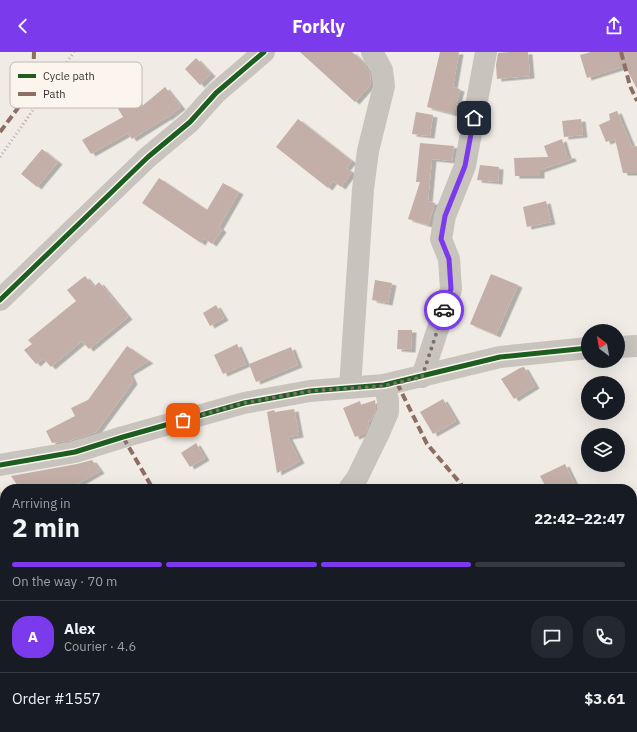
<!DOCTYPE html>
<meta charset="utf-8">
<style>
body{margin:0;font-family:"IBM Plex Sans",sans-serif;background:#242831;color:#f1f3f6;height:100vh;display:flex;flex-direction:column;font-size:15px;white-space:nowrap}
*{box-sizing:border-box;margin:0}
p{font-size:13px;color:#9ea1a6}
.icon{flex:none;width:22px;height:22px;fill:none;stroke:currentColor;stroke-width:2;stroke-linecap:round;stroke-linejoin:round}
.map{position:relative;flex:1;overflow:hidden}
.sheet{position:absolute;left:0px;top:432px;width:637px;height:248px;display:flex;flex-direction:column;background:#171b24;border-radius:16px 16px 0 0;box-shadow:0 4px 16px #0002}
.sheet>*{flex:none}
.needle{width:26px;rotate:329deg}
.controls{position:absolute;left:581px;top:272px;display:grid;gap:8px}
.controls a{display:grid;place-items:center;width:44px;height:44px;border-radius:50%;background:#171b24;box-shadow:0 4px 16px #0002;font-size:20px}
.pin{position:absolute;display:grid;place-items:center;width:34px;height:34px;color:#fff;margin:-17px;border-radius:8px;box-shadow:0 2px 6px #0006}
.courier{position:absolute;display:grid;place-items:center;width:40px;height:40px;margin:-20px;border:3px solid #7c3aed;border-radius:50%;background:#fff;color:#222;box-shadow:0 1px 5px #0007}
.summary em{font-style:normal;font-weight:700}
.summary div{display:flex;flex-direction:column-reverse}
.summary{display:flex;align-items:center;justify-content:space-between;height:68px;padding:0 12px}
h1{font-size:26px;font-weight:700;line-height:30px}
.bar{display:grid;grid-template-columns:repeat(4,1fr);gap:6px 4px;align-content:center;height:48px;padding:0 12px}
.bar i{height:5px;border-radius:3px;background:#363941}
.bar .active{background:#7c3aed}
.bar p{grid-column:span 4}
.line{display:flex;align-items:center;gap:10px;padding:0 12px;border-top:1px solid #363941}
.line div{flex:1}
.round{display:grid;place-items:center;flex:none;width:42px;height:42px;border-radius:16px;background:#242831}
header{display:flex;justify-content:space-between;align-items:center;height:52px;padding:0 12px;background:#7c3aed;color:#fff;font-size:18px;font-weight:700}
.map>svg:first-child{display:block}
.building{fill:#c3afa7;filter:url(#shadow)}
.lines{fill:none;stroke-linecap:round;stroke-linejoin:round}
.minor{stroke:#c9c3be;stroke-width:22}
.rail{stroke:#b1aca8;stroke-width:3;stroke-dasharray:1 3;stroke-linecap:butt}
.quiet{stroke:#8d6e63;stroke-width:4;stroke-dasharray:8 4;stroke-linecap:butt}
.cycleway-casing{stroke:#fbf5ee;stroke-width:8}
.cycleway{stroke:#1b5e20;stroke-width:5}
.done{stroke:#7a716c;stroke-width:4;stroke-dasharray:0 7.2}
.route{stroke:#7c3aed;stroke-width:5}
.key{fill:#fbf5ee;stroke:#c1bab4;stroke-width:1}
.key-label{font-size:11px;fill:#3b302b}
</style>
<header><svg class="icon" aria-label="back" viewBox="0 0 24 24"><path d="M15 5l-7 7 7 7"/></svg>Forkly<svg class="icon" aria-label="share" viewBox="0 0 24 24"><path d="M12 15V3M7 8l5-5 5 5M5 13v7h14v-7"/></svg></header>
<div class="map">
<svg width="637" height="680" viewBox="0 0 637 680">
<defs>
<filter id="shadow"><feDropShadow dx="4.5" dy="2.5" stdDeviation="0" flood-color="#0004"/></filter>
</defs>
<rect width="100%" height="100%" fill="#f0ebe5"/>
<path class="building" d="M300 0H352L363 10 370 22 371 32 355 50Z
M440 0H459L453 35 460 37 454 62 427 55Z
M510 0H528L530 24 497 27 496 13 498 1Z
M591 0H637V37L625 14 587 26 580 3Z
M196 6 211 22 200 33 185 17Z
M165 35 181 55 167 66V65L132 87 128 81 91 102 82 88 123 65 113 48 130 37 141 55Z
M617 59 632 95 637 94V121H623L615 87 606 90 599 73 610 68 609 62Z
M416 60 433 63 430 84 412 82Z
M298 67 352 109 346 116 352 120 341 135 333 129 328 136 276 95Z
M581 67 583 83 564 85 562 69Z
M562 87 567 104H571L572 107 540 118V124H515L514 106 548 105 544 94Z
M420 91 454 94 452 109 432 107 428 149 435 151 428 173 408 167 420 130H416Z
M42 97 58 110 37 135 21 122Z
M480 113 499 115 498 130 477 128Z
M159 126 207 158 223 131 239 140 219 175 222 178 212 192 204 186 201 191 142 151Z
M546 149 551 170 527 175 523 155Z
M491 222 518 233 496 283 470 272Z
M85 224 94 235 99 230 128 265 89 297 82 289 51 315 43 306 36 312 24 298 32 292 28 288 76 249 67 238Z
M375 228 392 231 388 251 372 248Z
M216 253 224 266 210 274 203 261Z
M398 278H412L411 298 397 297Z
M237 292 246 312 223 322 214 303Z
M127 294 149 309 129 321 133 330 96 380 72 388 52 391 46 379 75 364 71 356 88 348Z
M291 295 298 313 256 330 249 312Z
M524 315 535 334 514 347 501 327 520 316Z
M443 347 456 369 433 382 420 360Z
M375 348 376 357 371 368 368 369 369 372 365 381 355 385 343 356 360 349 361 353Z
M294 357 299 383 288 385 300 409 277 421 267 360 274 358 275 360Z
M196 391 205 406 190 415 181 401Z
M92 408 100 419 69 437H20L11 424 77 412Z
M565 412 577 437H547L540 424Z"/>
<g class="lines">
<path class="minor" d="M0 248 148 105 190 70 216 41 264 0
M618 295 637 294
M422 325 451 237 449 207 441 187 445 164 465 114 486 0
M350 336 363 137 368 99 384 34 382 18 372 0
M0 413 75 400 123 385 244 351 310 339 384 333 500 305 588 296
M349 437 357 426 378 383 388 360V348L384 333
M0 451 5 459
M160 675 165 680
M68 680 74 675"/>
<path class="rail" d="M0 105 74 0"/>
<path class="quiet" d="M621 0 630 34 637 49
M0 80 33 36 34 0
M397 331 427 392 461 432 459 437
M123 385 153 437
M231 437H235
M0 642 5 647
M33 675 36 680
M459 677 466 675
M257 680 263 675"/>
<defs>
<path id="cycleway" d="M0 248 148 105 190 70 216 41 264 0
M0 413 75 400 123 385 244 351 310 339 384 333 500 305 588 296"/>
</defs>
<use href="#cycleway" class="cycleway-casing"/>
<use href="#cycleway" class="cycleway"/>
</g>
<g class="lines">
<path class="done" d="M183 368 244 351 310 339 384 334 422 325 444 258"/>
<path class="route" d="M444 258 451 237 449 207 441 187 445 164 465 114 474 66"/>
</g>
<rect x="10" y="10" width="132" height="46" rx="6" class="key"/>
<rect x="18" y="22" width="18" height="4" fill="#1b5e20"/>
<rect x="18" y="40" width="18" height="4" fill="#8d6e63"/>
<g class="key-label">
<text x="43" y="28">Cycle path</text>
<text x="43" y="46">Path</text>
</g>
</svg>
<div class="controls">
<a><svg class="needle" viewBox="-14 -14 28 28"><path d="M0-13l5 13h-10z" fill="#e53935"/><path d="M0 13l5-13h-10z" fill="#9ea1a6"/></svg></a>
<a><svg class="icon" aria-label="locate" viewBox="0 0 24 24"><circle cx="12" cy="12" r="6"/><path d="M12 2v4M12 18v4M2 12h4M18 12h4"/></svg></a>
<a><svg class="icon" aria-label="layers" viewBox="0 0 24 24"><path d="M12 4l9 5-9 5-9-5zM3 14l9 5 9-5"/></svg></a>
</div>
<div class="pin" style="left:183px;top:368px;background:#ea580c"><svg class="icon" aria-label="bag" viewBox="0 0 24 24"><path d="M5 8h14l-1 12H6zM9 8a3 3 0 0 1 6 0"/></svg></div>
<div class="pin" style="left:474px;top:66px;background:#1f2937"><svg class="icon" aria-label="home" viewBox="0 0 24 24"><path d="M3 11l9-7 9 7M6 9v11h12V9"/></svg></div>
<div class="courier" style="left:444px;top:258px"><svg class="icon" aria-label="car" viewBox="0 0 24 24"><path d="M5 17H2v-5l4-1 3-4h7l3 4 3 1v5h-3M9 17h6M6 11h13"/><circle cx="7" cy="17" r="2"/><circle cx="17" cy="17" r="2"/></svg></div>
<section class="sheet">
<div class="summary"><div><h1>2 min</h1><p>Arriving in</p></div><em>22:42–22:47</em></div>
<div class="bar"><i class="active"></i><i class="active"></i><i class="active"></i><i></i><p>On the way · 70 m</p></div>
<div class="line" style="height:72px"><b class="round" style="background:#7c3aed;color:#fff">A</b><div><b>Alex</b><p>Courier · 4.6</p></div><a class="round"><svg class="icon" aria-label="chat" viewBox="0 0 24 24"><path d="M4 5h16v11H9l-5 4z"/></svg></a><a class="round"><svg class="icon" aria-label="phone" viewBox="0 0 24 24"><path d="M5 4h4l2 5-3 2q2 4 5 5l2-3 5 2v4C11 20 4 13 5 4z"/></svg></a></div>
<div class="line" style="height:52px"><div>Order #1557</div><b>$3.61</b></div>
</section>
</div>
